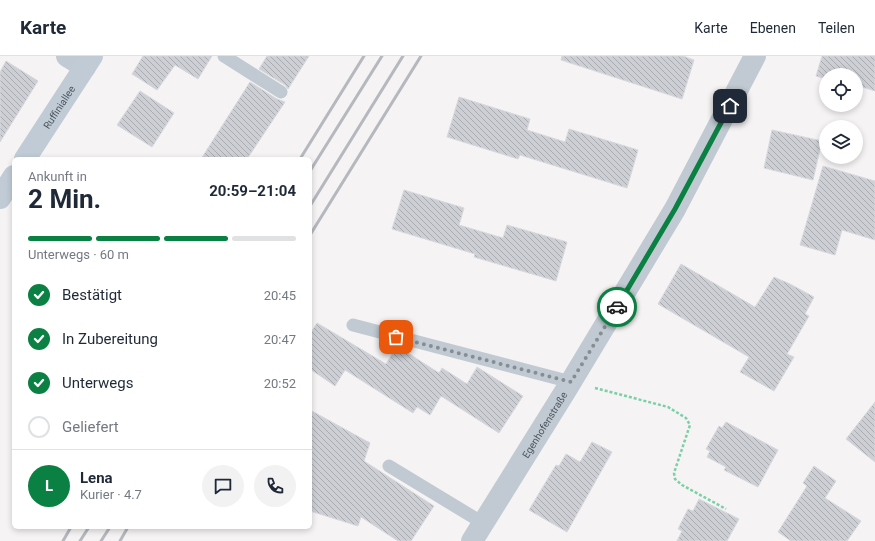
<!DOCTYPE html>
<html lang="de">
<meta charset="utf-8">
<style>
body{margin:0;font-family:Roboto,sans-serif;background:#f2f2f3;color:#1f2937;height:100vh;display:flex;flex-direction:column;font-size:15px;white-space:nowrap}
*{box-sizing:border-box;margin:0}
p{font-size:13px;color:#747a83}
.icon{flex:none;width:22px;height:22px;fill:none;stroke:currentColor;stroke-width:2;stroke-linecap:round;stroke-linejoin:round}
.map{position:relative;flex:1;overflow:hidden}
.sheet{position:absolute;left:12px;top:101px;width:300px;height:372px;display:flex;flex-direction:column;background:#fff;border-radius:6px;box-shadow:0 2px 6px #0003}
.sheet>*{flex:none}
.fabs{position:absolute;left:819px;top:12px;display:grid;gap:8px}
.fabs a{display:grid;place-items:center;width:44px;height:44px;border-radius:50%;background:#fff;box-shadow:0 2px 6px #0003;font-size:20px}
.pin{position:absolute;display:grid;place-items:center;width:34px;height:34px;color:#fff;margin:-17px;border-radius:8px;box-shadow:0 2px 6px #0006}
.courier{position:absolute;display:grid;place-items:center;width:40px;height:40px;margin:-20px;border:3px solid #0b8043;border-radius:50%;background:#fff;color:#222;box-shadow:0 1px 5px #0007}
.overview em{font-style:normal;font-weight:700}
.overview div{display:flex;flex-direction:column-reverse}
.overview{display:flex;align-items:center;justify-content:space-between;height:68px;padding:0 16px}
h1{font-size:26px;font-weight:700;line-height:30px}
.bar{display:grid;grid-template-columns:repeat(4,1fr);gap:6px 4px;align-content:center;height:48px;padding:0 16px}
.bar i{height:5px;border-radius:3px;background:#e0e1e3}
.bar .current{background:#0b8043}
.bar p{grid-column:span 4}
.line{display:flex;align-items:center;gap:10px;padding:0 16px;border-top:1px solid #e0e1e3}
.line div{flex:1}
.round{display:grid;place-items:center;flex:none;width:42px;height:42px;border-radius:21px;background:#f2f2f3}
ol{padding:0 16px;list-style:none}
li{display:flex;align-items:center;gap:12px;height:44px}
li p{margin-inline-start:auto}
li .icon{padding:4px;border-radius:50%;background:#0b8043;color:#fff;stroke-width:4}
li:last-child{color:#747a83}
li i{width:22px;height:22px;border:2px solid #e0e1e3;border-radius:50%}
header{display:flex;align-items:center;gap:24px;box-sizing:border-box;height:56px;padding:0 20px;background:#fff;border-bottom:1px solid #e0e1e3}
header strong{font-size:19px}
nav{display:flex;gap:22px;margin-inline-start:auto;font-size:14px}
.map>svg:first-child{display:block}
.building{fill:url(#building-back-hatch);stroke:#d7d9de}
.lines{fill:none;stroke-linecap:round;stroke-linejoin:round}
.path{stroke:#7ad0a6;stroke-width:2.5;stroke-dasharray:3 2;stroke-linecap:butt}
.lane{stroke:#c1cad2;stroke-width:13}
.street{stroke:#c1cad2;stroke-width:22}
.secondary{stroke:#c1cbd6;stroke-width:22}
.rail{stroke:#b5b8bd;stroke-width:3}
.done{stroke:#868d94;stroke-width:4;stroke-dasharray:0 7.2}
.route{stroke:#0b8043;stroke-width:5}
.labels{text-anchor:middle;stroke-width:3;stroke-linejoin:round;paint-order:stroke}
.street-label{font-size:10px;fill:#4a5661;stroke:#fff}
</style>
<header>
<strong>Karte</strong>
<nav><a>Karte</a><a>Ebenen</a><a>Teilen</a></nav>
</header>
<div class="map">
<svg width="875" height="485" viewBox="0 0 875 485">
<defs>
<pattern id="building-back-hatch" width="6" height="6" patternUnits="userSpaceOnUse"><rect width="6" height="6" fill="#cdcfd5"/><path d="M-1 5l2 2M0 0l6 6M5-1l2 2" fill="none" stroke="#a8abb0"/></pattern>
</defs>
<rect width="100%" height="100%" fill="#f5f3f3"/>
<path class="building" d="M143 0H212L198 23 175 9 157 34 132 18Z
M267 0H309L288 33 285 29 259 13Z
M562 0H683L694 4 682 43 561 4Z
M822 0H875V35L859 30 858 33H856V19H826V23L816 20Z
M6 5 38 25 0 86V16Z
M250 26 277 43 285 46 247 103H201Z
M140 35 174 57 152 91 117 69Z
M459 41 530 63 527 74 565 86 569 73 638 94 627 132 520 99 518 103 447 81Z
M772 74 822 85 813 124 764 112Z
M823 110 875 125V184L842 174 835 199 800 189Z
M404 134 464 152 459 169 503 182 507 169 567 186 556 225 474 201 475 198 392 173Z
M681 208 755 251 774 221 790 228 814 241 805 258 809 260 787 298 794 301 774 335 740 316 749 301 658 248Z
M317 267 386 308 397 290 439 317 442 312 467 328 477 311 523 340 499 377 441 340 430 359 417 351 413 357 345 314 335 330 310 313V278Z
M875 346V406L846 383Z
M310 354 370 387 364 405 434 450 411 485H398L361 461 358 470 310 455Z
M726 366 778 394 758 431 724 414 726 411 707 401 710 395 706 393 719 370 722 372Z
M592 386 612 396 567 476 529 454 556 409 559 410 566 398 580 406Z
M814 410 836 425 825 442 861 465 847 485H791L778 476 807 430 803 427Z
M699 443 739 463 727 485H677L682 475 678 473 688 453 693 455Z"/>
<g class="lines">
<path class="path" d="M595 332 668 351 686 362 690 369 674 417 675 423 682 429 726 453"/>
<path class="lane" d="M224 0 281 36
M353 269 571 326
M389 410 483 467"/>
<g class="street">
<path d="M67 0 85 11"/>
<path id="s1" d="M472 485 566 334 675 153 755 0"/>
</g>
<g class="secondary">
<path id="s2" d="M25 103 92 0"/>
<path d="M0 142 14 120"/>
</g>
<path class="rail" d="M300 103 364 0
M310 115 382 0
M310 150 403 0
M310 179 421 0
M63 485 71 471
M80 485 89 471
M101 485 110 471
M120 485 128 471"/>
</g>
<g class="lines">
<path class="done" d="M396 281 571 326 617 251"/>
<path class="route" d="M617 251 675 153 730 50"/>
</g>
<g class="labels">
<g class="street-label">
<text dy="4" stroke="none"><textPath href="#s2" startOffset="62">Ruffiniallee</textPath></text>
<text dy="4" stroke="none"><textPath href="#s1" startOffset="137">Egenhofenstraße</textPath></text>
</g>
</g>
</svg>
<div class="fabs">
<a><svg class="icon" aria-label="locate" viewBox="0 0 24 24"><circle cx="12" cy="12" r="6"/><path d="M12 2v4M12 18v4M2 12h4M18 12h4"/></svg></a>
<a><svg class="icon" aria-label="layers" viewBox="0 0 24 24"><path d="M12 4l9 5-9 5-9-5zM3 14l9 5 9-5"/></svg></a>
</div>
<div class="pin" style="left:396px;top:281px;background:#ea580c"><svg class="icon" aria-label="bag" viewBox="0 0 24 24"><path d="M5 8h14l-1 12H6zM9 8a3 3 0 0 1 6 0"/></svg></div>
<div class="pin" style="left:730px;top:50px;background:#1f2937"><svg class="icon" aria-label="home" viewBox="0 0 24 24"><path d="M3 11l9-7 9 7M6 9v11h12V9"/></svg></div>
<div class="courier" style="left:617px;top:251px"><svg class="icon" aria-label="car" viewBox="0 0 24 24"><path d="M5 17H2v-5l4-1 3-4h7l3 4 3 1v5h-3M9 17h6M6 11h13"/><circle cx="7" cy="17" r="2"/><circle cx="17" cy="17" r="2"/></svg></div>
<section class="sheet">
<div class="overview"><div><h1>2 Min.</h1><p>Ankunft in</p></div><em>20:59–21:04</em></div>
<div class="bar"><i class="current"></i><i class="current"></i><i class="current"></i><i></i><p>Unterwegs · 60 m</p></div>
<ol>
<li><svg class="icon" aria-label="check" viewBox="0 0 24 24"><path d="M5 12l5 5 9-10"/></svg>Bestätigt<p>20:45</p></li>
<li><svg class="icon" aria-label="check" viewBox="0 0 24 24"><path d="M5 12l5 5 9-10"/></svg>In Zubereitung<p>20:47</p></li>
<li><svg class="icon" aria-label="check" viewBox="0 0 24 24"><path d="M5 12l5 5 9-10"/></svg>Unterwegs<p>20:52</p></li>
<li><i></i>Geliefert</li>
</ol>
<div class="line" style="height:72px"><b class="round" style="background:#0b8043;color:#fff">L</b><div><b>Lena</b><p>Kurier · 4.7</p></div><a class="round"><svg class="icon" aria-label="chat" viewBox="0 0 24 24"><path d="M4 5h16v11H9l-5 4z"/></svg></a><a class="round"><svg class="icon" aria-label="phone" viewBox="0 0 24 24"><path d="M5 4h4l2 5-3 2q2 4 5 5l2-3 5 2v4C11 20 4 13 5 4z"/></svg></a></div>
</section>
</div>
